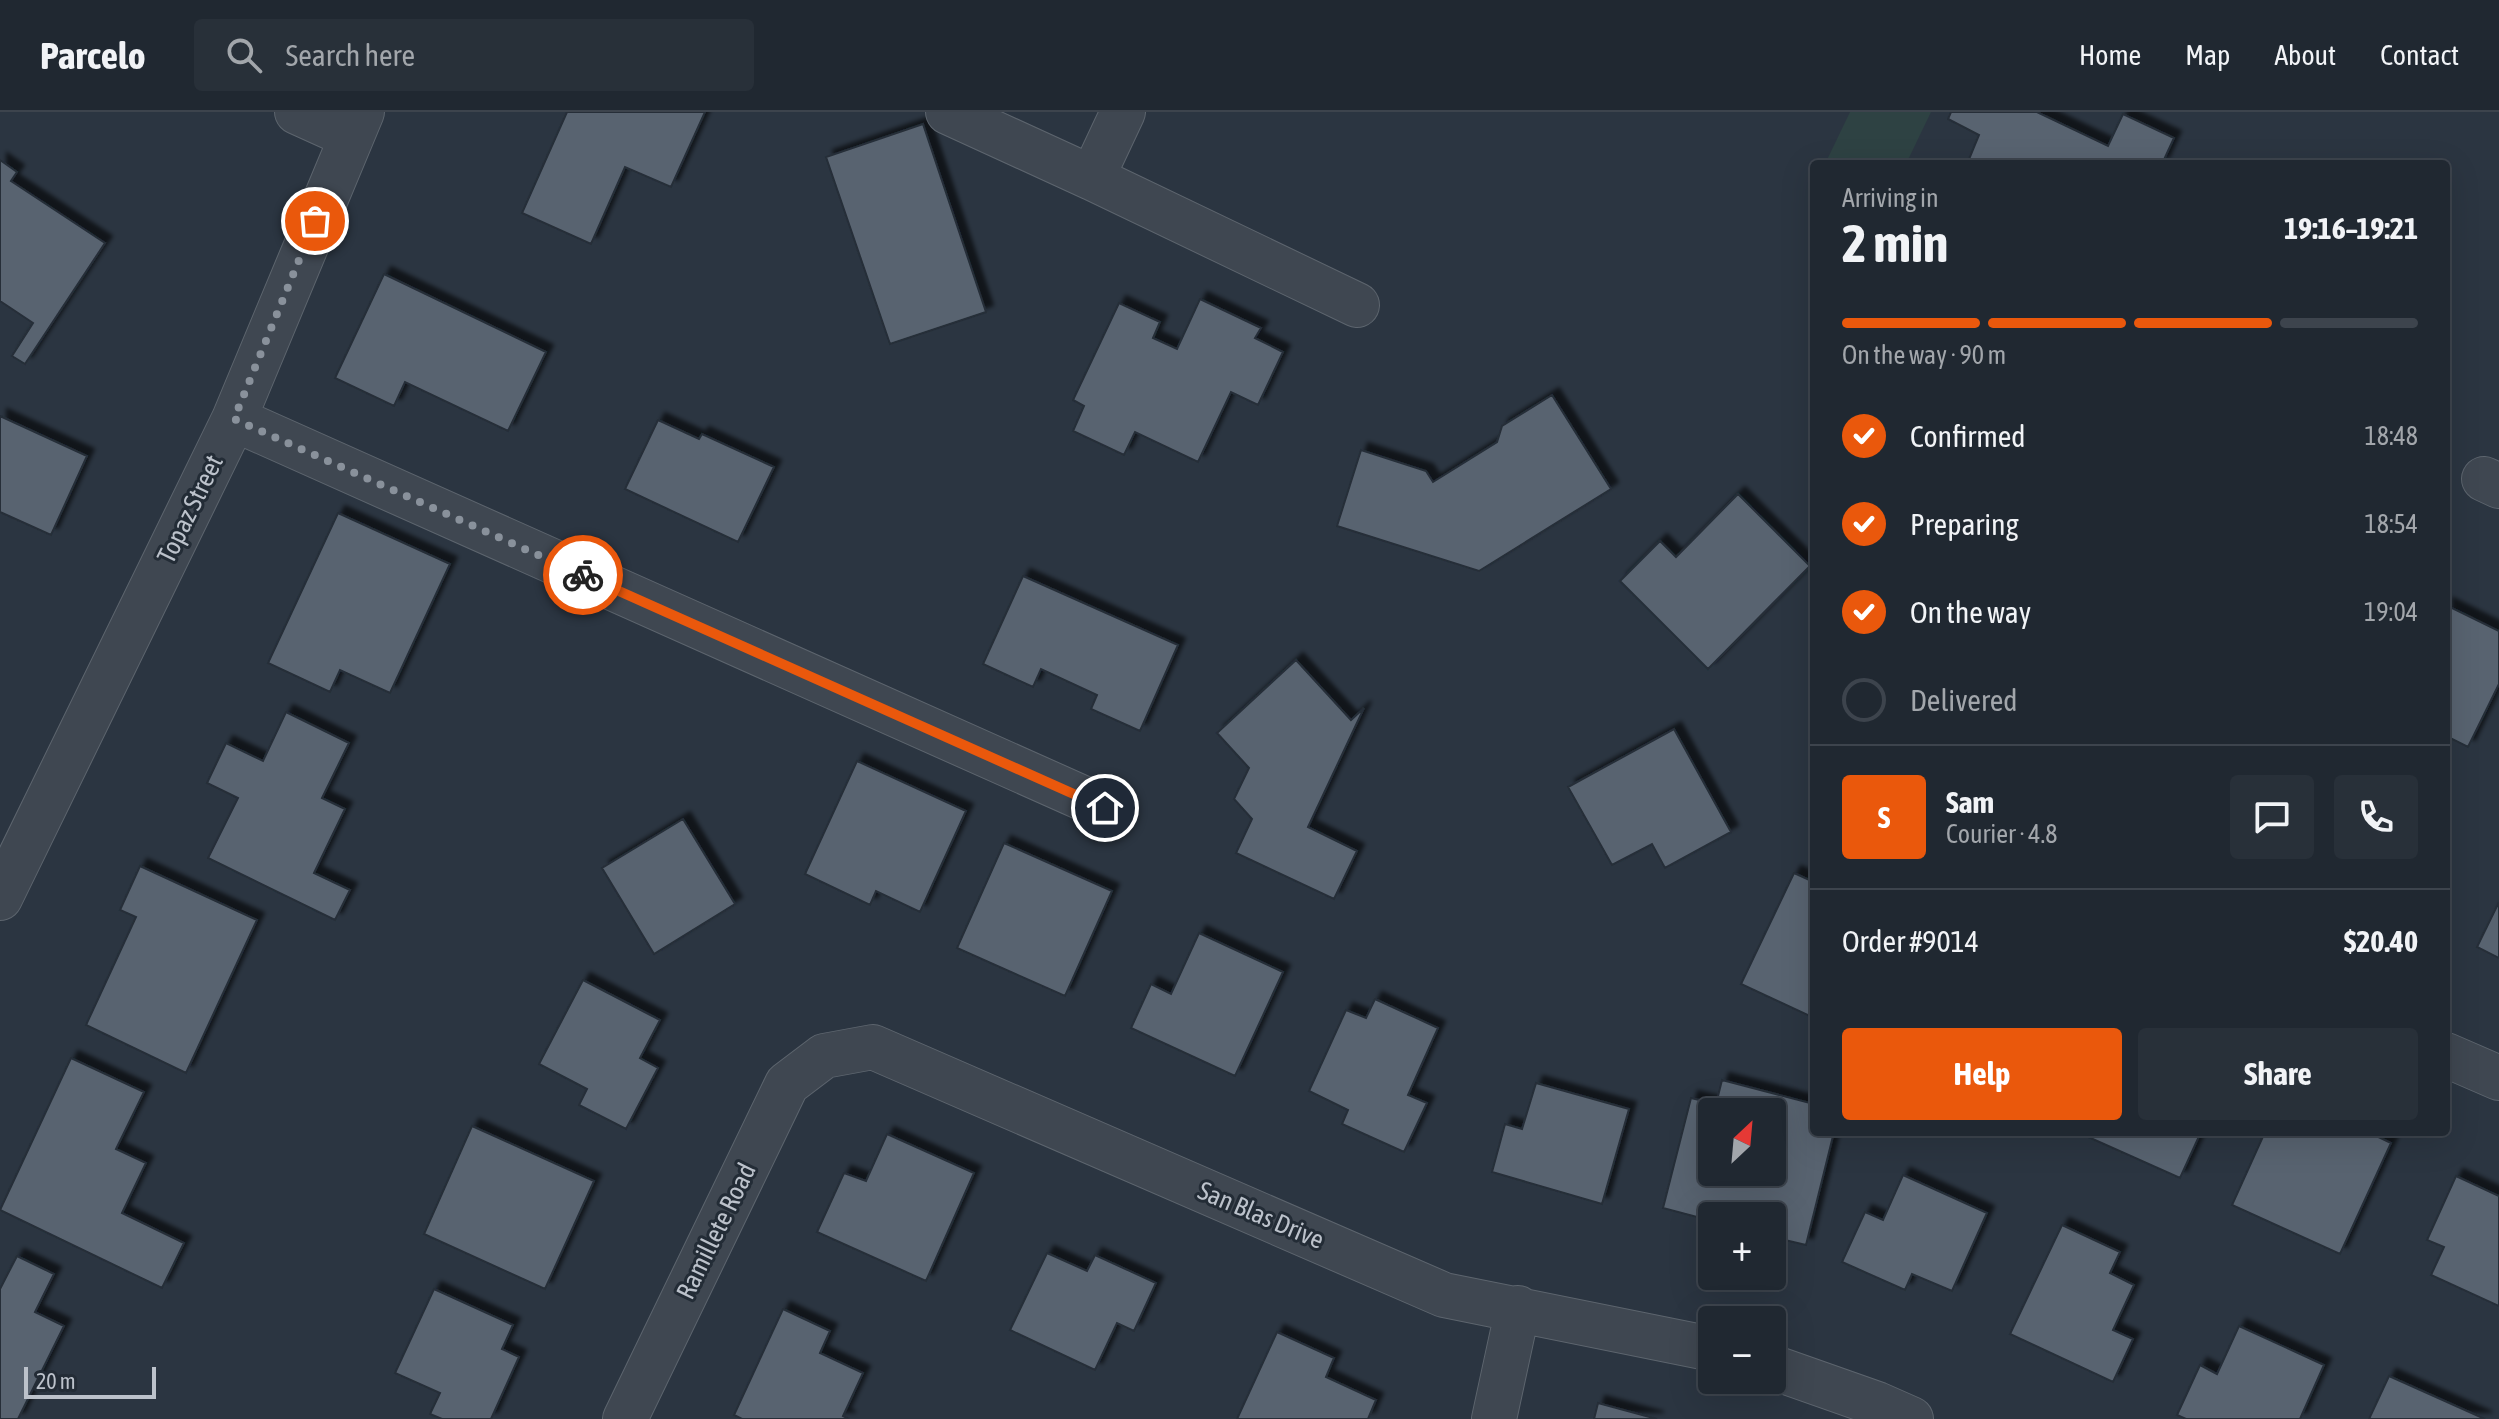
<!DOCTYPE html>
<meta charset="utf-8">
<style>
body{margin:0;font-family:"Asap Condensed",sans-serif;background:#283039;color:#f1f3f6;height:100vh;display:flex;flex-direction:column;font-size:30px;white-space:nowrap}
*{box-sizing:border-box;margin:0}
p{font-size:26px;color:#a2a6ab}
.icon{flex:none;width:44px;height:44px;fill:none;stroke:currentColor;stroke-width:2;stroke-linecap:round;stroke-linejoin:round}
.map{position:relative;flex:1;overflow:hidden}
.details{position:absolute;left:1810px;top:48px;width:640px;height:976px;display:flex;flex-direction:column;background:#202831;border-radius:8px;box-shadow:0 8px 32px #0002,0 0 0 2px #3d444d}
.details>*{flex:none}
.needle{width:52px;rotate:26deg}
.fabs{position:absolute;left:1698px;top:986px;display:grid;gap:16px}
.fabs a{display:grid;place-items:center;width:88px;height:88px;border-radius:8px;background:#202831;box-shadow:0 8px 32px #0002,0 0 0 2px #3d444d;font-size:40px}
.scale{position:absolute;left:24px;bottom:20px;width:132px;box-sizing:border-box;padding-left:8px;border:4px solid #bcc2cb;border-top:0;font-size:22px;line-height:28px;white-space:nowrap;color:#bcc2cb;-webkit-text-stroke:6px #232c36;paint-order:stroke}
.pin{position:absolute;display:grid;place-items:center;width:68px;height:68px;color:#fff;margin:-34px;border:4px solid #fff;border-radius:50%;box-shadow:0 2px 8px #0007}
.courier{position:absolute;display:grid;place-items:center;width:80px;height:80px;margin:-40px;border:6px solid #ea580c;border-radius:50%;background:#fff;color:#222;box-shadow:0 2px 10px #0007}
.headline em{font-style:normal;font-weight:700}
.headline div{display:flex;flex-direction:column-reverse}
.headline{display:flex;align-items:center;justify-content:space-between;height:136px;padding:0 32px}
h1{font-size:52px;font-weight:700;line-height:60px}
.bar{display:grid;grid-template-columns:repeat(4,1fr);gap:12px 8px;align-content:center;height:96px;padding:0 32px}
.bar i{height:10px;border-radius:6px;background:#3d444d}
.bar .active{background:#ea580c}
.bar p{grid-column:span 4}
.line{display:flex;align-items:center;gap:20px;padding:0 32px;border-top:2px solid #3d444d}
.line div{flex:1}
.round{display:grid;place-items:center;flex:none;width:84px;height:84px;border-radius:8px;background:#283039}
ol{padding:0 32px;list-style:none}
li{display:flex;align-items:center;gap:24px;height:88px}
li p{margin-inline-start:auto}
li .icon{padding:8px;border-radius:50%;background:#ea580c;color:#fff;stroke-width:4}
li:last-child{color:#a2a6ab}
li i{width:44px;height:44px;border:4px solid #3d444d;border-radius:50%}
.cta{display:flex;gap:16px;margin-top:auto;padding:16px 32px}
.cta a{flex:1;height:92px;border-radius:8px;background:#ea580c;color:#fff;font-size:32px;font-weight:700;line-height:92px;text-align:center}
.cta a+a{background:#283039;color:#f1f3f6}
header{display:flex;align-items:center;gap:48px;box-sizing:border-box;height:112px;padding:0 40px;background:#202831;border-bottom:2px solid #3d444d}
header strong{font-size:38px}
nav{display:flex;gap:44px;margin-inline-start:auto;font-size:28px}
.search{width:560px;height:72px;background:#283039;display:flex;align-items:center;gap:20px;box-sizing:border-box;padding:0 28px;border-radius:8px;color:#a2a6ab;font-size:30px}
.map>svg:first-child{display:block}
.green{fill:#2e4243}
.building{fill:#596370;stroke:#252e38;stroke-width:2;fill-rule:evenodd;filter:url(#shadow)}
.lines{fill:none;stroke-linecap:round;stroke-linejoin:round}
.minor-casing{stroke:#5d656e;stroke-width:46}
.minor{stroke:#3f4751;stroke-width:44}
.done{stroke:#89919b;stroke-width:8;stroke-dasharray:0 14.4}
.route{stroke:#ea580c;stroke-width:10}
.labels{text-anchor:middle;stroke-width:6;stroke-linejoin:round;paint-order:stroke}
.street-label{font-size:26px;fill:#bcc2cb;stroke:#232c36}
</style>
<header>
<strong>Parcelo</strong>
<div class="search"><svg class="icon" aria-label="search" viewBox="0 0 24 24"><circle cx="10" cy="10" r="6"/><path d="M15 15l6 6"/></svg>Search here</div>
<nav><a>Home</a><a>Map</a><a>About</a><a>Contact</a></nav>
</header>
<div class="map">
<svg width="2499" height="1307" viewBox="0 0 2499 1307">
<defs>
<filter id="shadow"><feDropShadow dx="7" dy="-7" stdDeviation="2" flood-color="#0009"/></filter>
</defs>
<rect width="100%" height="100%" fill="#2b3541"/>
<path class="green" d="M1850 0H1931L1906 52H1825Z"/>
<path class="building" d="M567 0H705L671 75 625 55 591 132 522 101Z
M1951 0H2037L2108 34 2123 2 2174 26 2162 52H1967L1979 23 1948 7Z
M923 12 986 200 890 232 826 45Z
M0 48 17 60 11 69 105 131 25 252 12 244 33 211 0 189Z
M384 162 546 240 508 319 405 270 394 294 335 266Z
M1200 187 1261 216 1255 226 1283 240 1258 293 1231 280 1198 350 1135 320 1124 343 1073 319 1084 294 1073 288 1119 191 1160 210 1153 226 1177 237Z
M1552 283 1611 377 1479 459 1337 414 1361 338 1426 359 1433 370 1497 330 1502 314Z
M0 304 87 344 51 423 0 400Z
M658 308 699 327 702 322 774 355 738 430 625 377Z
M1738 382 1810 454 1708 557 1620 469 1660 429 1676 445Z
M338 401 450 452 390 581 340 558 330 580 268 551Z
M1023 464 1178 533 1140 619 1091 597 1097 583 1041 557 1033 575 983 552Z
M2446 493 2499 519V572L2468 635 2446 624Z
M1296 548 1351 608 1364 596 1308 715 1357 739 1334 787 1236 741 1252 707 1234 687 1249 656 1217 621Z
M286 600 349 631 322 686 345 697 314 761 350 778 335 808 208 746 238 686 207 671 226 631 263 649Z
M1674 617 1731 720 1665 756 1652 732 1612 753 1568 675Z
M857 649 966 699 920 800 876 779 870 793 805 762Z
M683 707 735 792 654 842 602 756Z
M1004 731 1112 779 1065 884 957 836Z
M140 754 257 808 186 961 86 913 136 805 120 798Z
M1794 761 1814 770V906L1741 872Z
M2499 790V846L2477 835Z
M1199 821 1283 860 1235 964 1131 916 1151 872 1171 882Z
M583 868 660 908 640 946 658 956 626 1017 579 993 587 977 539 952Z
M1375 887 1438 916 1408 983 1427 991 1404 1040 1342 1012 1348 998 1309 979 1346 898 1366 906Z
M71 946 144 980 116 1037 146 1051 122 1101 184 1131 162 1176 0 1098Z
M1722 968 1814 992V1020H1834L1806 1133 1772 1125V1104H1712V1109L1663 1096 1691 986 1716 992ZM1712 1000H1772V1060H1712Z
M1536 971 1629 997 1602 1092 1492 1060 1505 1012 1522 1017Z
M472 1014 594 1069 545 1177 424 1122Z
M2077 1020H2201L2180 1066Z
M2265 1020H2368L2391 1031 2340 1142 2232 1093Z
M887 1022 974 1061 926 1169 817 1120 844 1061 866 1069Z
M1903 1063 1987 1101 1952 1179 1912 1162 1905 1178 1842 1150 1865 1100 1883 1108Z
M2456 1064 2499 1084V1194L2431 1163 2444 1135 2427 1128Z
M2062 1113 2120 1140 2110 1161 2134 1173 2113 1218 2133 1227 2113 1270 2010 1222Z
M1047 1141 1087 1159 1095 1143 1156 1171 1134 1219 1117 1211 1095 1258 1010 1218Z
M17 1144 54 1162 35 1200 64 1214 18 1307H0V1177Z
M434 1177 513 1213 502 1237 519 1245 491 1307H442L430 1302 440 1281 395 1261Z
M783 1197 830 1219 820 1241 863 1261 843 1304 849 1307H742L734 1303Z
M2239 1214 2324 1253 2300 1307H2186L2177 1303 2200 1253 2217 1262Z
M1277 1220 1334 1246 1326 1265 1376 1288 1368 1307H1237Z
M2389 1264 2485 1307H2369Z
M1598 1291 1657 1307H1594Z"/>
<g class="lines">
<defs>
<path id="minor" d="M297 0 350 24
M948 0 1092 66
M1123 0 1092 66 1357 193
M234 307 1105 696
M2484 367 2499 374
M0 786 234 307 362 0
M2446 943 2499 966
M1772 1255 1877 1292 1911 1307
M625 1307 787 972 824 944 873 935 1444 1183 1712 1237
M1494 1307 1518 1196"/>
</defs>
<use href="#minor" class="minor-casing"/>
<use href="#minor" class="minor"/>
</g>
<g class="lines">
<path class="done" d="M315 109 234 307 583 463"/>
<path class="route" d="M583 463 1105 696"/>
</g>
<g class="labels">
<g class="street-label">
<text transform="translate(190 397) rotate(-64)" y="9">Topaz Street</text>
<text transform="translate(1261 1103) rotate(23)" y="9">San Blas Drive</text>
<text transform="translate(716 1119) rotate(-64)" y="9">Ramillete Road</text>
</g>
</g>
</svg>
<div class="fabs">
<a><svg class="needle" viewBox="-14 -14 28 28"><path d="M0-13l5 13h-10z" fill="#e53935"/><path d="M0 13l5-13h-10z" fill="#a2a6ab"/></svg></a>
<a>+</a>
<a>−</a>
</div>
<div class="scale">20 m</div>
<div class="pin" style="left:315px;top:109px;background:#ea580c"><svg class="icon" aria-label="bag" viewBox="0 0 24 24"><path d="M5 8h14l-1 12H6zM9 8a3 3 0 0 1 6 0"/></svg></div>
<div class="pin" style="left:1105px;top:696px;background:#1f2937"><svg class="icon" aria-label="home" viewBox="0 0 24 24"><path d="M3 11l9-7 9 7M6 9v11h12V9"/></svg></div>
<div class="courier" style="left:583px;top:463px"><svg class="icon" aria-label="bike" viewBox="0 0 24 24"><circle cx="6" cy="16" r="4"/><circle cx="18" cy="16" r="4"/><path d="M6 16l4-8h5l3 8M10 8l3 8H6M13 5h3"/></svg></div>
<section class="details">
<div class="headline"><div><h1>2 min</h1><p>Arriving in</p></div><em>19:16–19:21</em></div>
<div class="bar"><i class="active"></i><i class="active"></i><i class="active"></i><i></i><p>On the way · 90 m</p></div>
<ol>
<li><svg class="icon" aria-label="check" viewBox="0 0 24 24"><path d="M5 12l5 5 9-10"/></svg>Confirmed<p>18:48</p></li>
<li><svg class="icon" aria-label="check" viewBox="0 0 24 24"><path d="M5 12l5 5 9-10"/></svg>Preparing<p>18:54</p></li>
<li><svg class="icon" aria-label="check" viewBox="0 0 24 24"><path d="M5 12l5 5 9-10"/></svg>On the way<p>19:04</p></li>
<li><i></i>Delivered</li>
</ol>
<div class="line" style="height:144px"><b class="round" style="background:#ea580c;color:#fff">S</b><div><b>Sam</b><p>Courier · 4.8</p></div><a class="round"><svg class="icon" aria-label="chat" viewBox="0 0 24 24"><path d="M4 5h16v11H9l-5 4z"/></svg></a><a class="round"><svg class="icon" aria-label="phone" viewBox="0 0 24 24"><path d="M5 4h4l2 5-3 2q2 4 5 5l2-3 5 2v4C11 20 4 13 5 4z"/></svg></a></div>
<div class="line" style="height:104px"><div>Order #9014</div><b>$20.40</b></div>
<div class="cta"><a>Help</a><a>Share</a></div>
</section>
</div>
